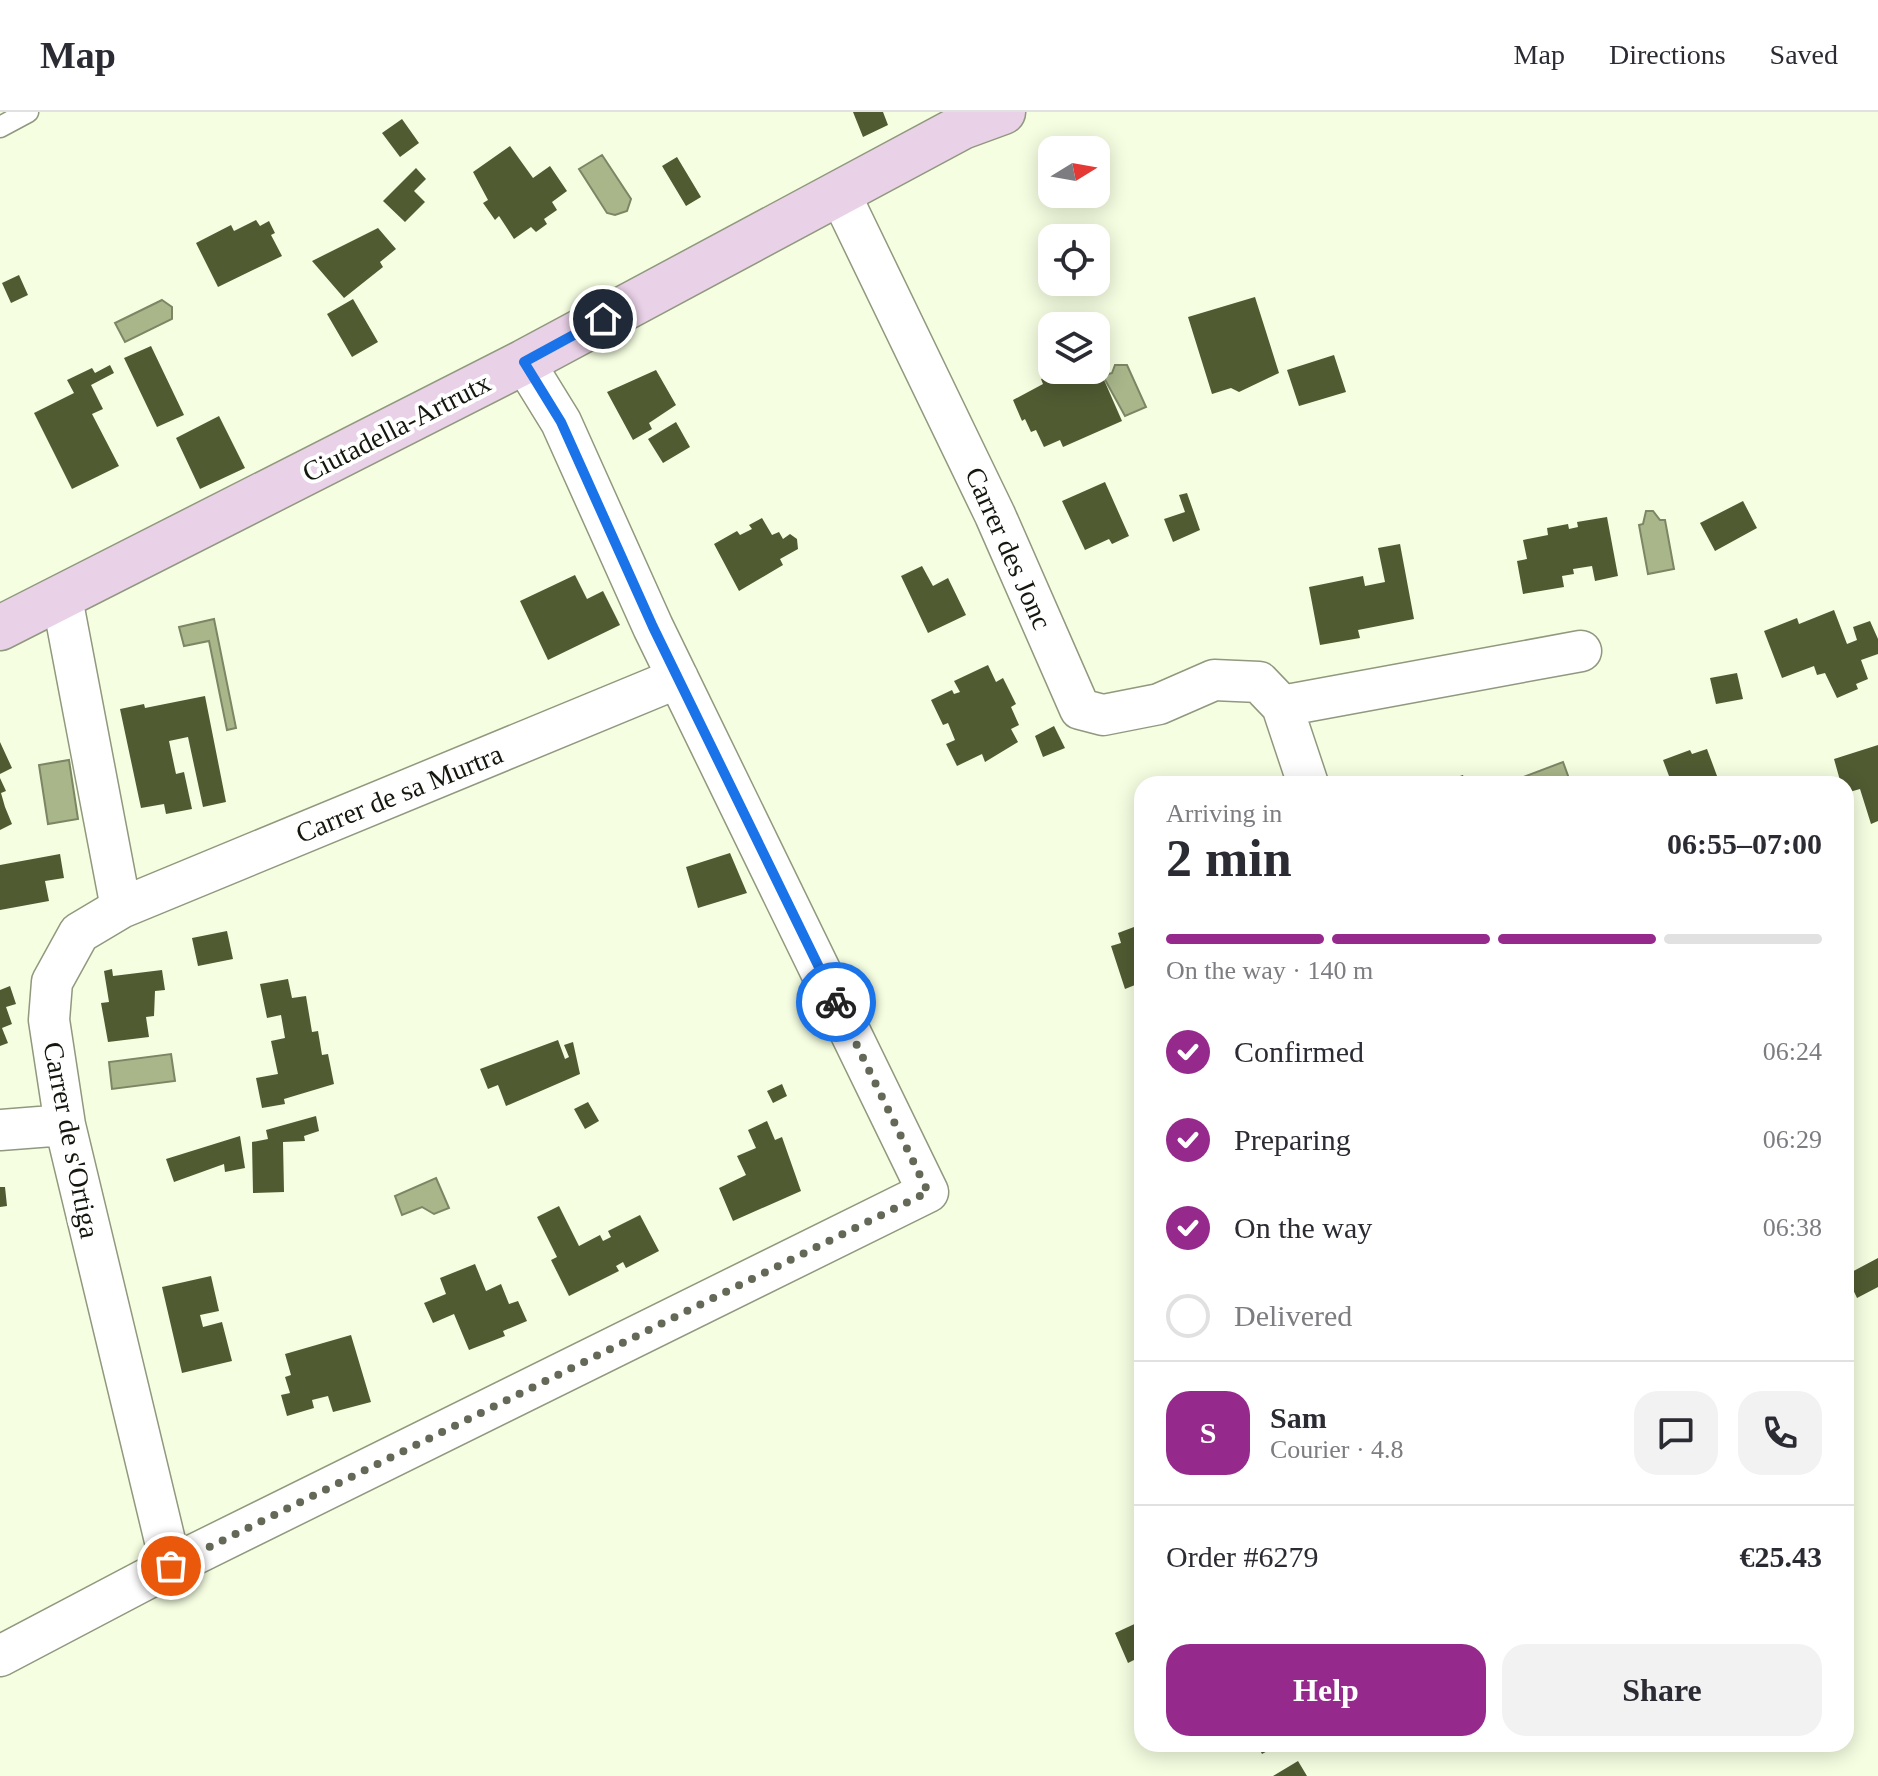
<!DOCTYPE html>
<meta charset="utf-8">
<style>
body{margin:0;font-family:Georgia,serif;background:#f2f2f3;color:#2b2b33;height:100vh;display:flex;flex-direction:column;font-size:30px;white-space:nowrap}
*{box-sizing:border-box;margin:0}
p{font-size:26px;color:#7c7c81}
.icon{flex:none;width:44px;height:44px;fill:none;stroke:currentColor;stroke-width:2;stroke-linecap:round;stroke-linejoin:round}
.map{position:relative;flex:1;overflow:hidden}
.panel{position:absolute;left:1134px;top:664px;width:720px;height:976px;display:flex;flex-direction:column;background:#fff;border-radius:24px;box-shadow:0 4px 20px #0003}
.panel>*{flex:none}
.needle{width:52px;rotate:79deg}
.fabs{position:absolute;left:1038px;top:24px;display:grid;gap:16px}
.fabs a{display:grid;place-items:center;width:72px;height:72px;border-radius:16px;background:#fff;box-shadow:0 4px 20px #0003;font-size:40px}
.pin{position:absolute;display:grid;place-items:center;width:68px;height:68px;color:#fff;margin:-34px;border:4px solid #fff;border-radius:50%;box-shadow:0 2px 8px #0007}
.courier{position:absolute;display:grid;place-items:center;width:80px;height:80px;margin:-40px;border:6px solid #1a73e8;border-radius:50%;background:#fff;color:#222;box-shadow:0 2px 10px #0007}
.headline em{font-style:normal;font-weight:600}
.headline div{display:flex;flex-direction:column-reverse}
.headline{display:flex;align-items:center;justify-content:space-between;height:136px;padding:0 32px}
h1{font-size:52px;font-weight:600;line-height:60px}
.bar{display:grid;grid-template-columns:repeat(4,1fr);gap:12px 8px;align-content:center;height:96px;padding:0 32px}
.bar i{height:10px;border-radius:6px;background:#e1e1e2}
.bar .active{background:#952a8c}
.bar p{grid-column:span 4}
.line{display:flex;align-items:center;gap:20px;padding:0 32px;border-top:2px solid #e1e1e2}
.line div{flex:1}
.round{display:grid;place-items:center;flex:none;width:84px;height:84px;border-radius:24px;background:#f2f2f3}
ol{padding:0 32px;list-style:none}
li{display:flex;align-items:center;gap:24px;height:88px}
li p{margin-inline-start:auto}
li .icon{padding:8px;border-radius:50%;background:#952a8c;color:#fff;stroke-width:4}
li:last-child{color:#7c7c81}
li i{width:44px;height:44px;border:4px solid #e1e1e2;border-radius:50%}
.cta{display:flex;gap:16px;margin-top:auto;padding:16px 32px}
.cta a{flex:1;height:92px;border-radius:24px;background:#952a8c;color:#fff;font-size:32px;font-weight:600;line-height:92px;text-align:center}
.cta a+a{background:#f2f2f3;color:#2b2b33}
header{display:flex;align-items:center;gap:48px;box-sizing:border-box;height:112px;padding:0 40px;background:#fff;border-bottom:2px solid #e1e1e2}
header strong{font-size:38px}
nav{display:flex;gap:44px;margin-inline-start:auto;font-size:28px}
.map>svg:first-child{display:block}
.water{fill:#a9b68a;stroke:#7c8664;stroke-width:2}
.building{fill:#505b32}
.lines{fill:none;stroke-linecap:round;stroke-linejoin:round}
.lane-casing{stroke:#90987e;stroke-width:23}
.street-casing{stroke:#90987e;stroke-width:43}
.secondary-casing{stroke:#90987e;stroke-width:47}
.lane{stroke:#fff;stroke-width:20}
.street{stroke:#fff;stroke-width:40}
.secondary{stroke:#e9d1e7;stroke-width:44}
.done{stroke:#636857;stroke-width:8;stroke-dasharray:0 14.4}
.route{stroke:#1a73e8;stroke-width:10}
.labels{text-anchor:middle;stroke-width:8;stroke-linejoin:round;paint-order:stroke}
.street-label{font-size:28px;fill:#14170d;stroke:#fff}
</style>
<header>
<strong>Map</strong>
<nav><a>Map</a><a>Directions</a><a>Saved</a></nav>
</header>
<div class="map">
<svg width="1878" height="1664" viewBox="0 0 1878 1664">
<rect width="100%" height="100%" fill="#f5fee1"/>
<path class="water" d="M602 43 631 87 627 99 615 103 607 101 579 57Z
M162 188 172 195V207L125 230 115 211Z
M1115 253H1127L1146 295 1125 304 1103 264 1112 261Z
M1646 399H1653L1660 408H1665L1674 457 1648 462 1639 413 1643 412Z
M214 507 236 616 227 618 209 529 184 534 179 515Z
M69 648 78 707 48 712 39 653Z
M1563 650 1571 672H1505Z
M171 942 175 969 112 977 109 950Z
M436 1066 449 1096 434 1102 422 1095 402 1103 395 1084Z"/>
<path class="building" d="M853 0H883L888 13 863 25Z
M402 7 419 31 400 45 382 21Z
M510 34 533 66 550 54 567 79 552 90 557 98 544 107 547 112 536 120 531 115 514 127 499 104 495 108 483 91 488 88 473 60Z
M677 45 701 85 686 94 662 54Z
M416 56 426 67 414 79 425 90 405 110 383 89Z
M256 108 260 114 269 109 275 121 271 123 282 144 218 175 196 131 231 113 234 119Z
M378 116 396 137 380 150 383 155 344 186 312 149Z
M19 163 28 183 11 191 2 171Z
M1255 185 1279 261 1239 280 1231 276 1212 282 1188 205Z
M353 187 378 230 352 245 327 202Z
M151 234 184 303 157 315 124 246Z
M1334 243 1346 280 1299 294 1287 258Z
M110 253 114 261 91 273 103 297 92 302 119 354 72 377 34 301 74 281 67 268 92 256 95 261Z
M656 258 676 293 649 311 652 317 633 328 607 280Z
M1061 258 1066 262 1082 258 1086 268 1101 261 1122 309 1063 335 1060 328 1044 335 1036 318 1031 320 1025 307 1022 309 1013 288 1043 272 1041 267Z
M219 304 245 356 200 377 176 326Z
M676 310 690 335 663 351 648 327Z
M1105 370 1129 424 1112 432 1109 427 1085 438 1062 389Z
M1187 381 1200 418 1173 430 1164 407 1185 400 1179 383Z
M1743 389 1757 416 1715 439 1700 411Z
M1607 405 1618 464 1595 469 1592 454 1573 457 1574 462 1562 464 1564 475 1523 482 1517 449 1527 447 1523 428 1548 423 1547 416 1568 412 1569 417 1578 415 1577 410Z
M762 406 772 423 779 420 783 427 790 422 797 427 798 437 780 447 783 453 739 479 714 432 737 419 740 423 752 417 749 413Z
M1400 432 1414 507 1358 518 1360 526 1320 533 1309 475 1363 464 1365 474 1385 470 1378 436Z
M922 454 933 474 948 466 966 503 928 521 901 464Z
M575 463 587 487 603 479 620 513 548 548 520 489Z
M1834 498 1847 532 1857 528 1853 515 1870 509 1878 527V542L1861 548 1868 567 1856 572 1858 577 1837 586 1825 561 1817 563 1814 554 1782 566 1764 519 1797 506 1799 512Z
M988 553 996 570 1003 566 1016 592 1011 595 1019 613 1011 617 1018 630 985 650 982 642 957 654 946 632 955 628 948 611 943 613 931 588 952 578 954 582 960 580 954 569Z
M1737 561 1743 587 1716 592 1710 566Z
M205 584 226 690 203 695 188 625 169 629 176 662 184 660 192 697 166 702 164 692 141 696 120 597 144 592 145 596Z
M1054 614 1065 636 1043 645 1035 624Z
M0 630 12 656 0 662Z
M1878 633V709L1871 712 1860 677 1846 681V672H1841L1834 647Z
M1707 637 1720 672H1672L1663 648 1690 638 1692 642Z
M1463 663 1466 672H1438V671Z
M0 666 6 679 1 681 5 695 12 712 0 718Z
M730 741 747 781 698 796 686 755Z
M60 742 64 766 45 769 49 789 0 798V753Z
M1142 812V891L1135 873 1125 877 1111 834 1121 831 1118 821Z
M227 819 233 847 198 854 192 826Z
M112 857 113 864 162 858 165 878 155 879 154 904 146 905 149 925 108 930 101 891 109 890 104 859Z
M288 867 292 886 306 884 312 920 318 919 322 943 328 942 334 972 284 987 285 992 262 996 256 966 278 962 271 929 285 926 281 903 267 906 260 872Z
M10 874 16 892 6 895 12 912 2 916 8 931 0 934V878Z
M558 928 565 947 569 945 564 933 573 930 580 962 506 994 498 973 488 977 480 957Z
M782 972 787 984 773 991 767 979Z
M588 990 599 1009 585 1017 574 997Z
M316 1004 319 1019 304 1024 305 1029 283 1030 284 1080 253 1081 252 1030 268 1027 266 1018Z
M767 1009 775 1028 782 1025 801 1079 733 1109 719 1076 746 1063 737 1044 756 1036 748 1018Z
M240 1024 245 1056 225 1060 224 1052 174 1070 166 1047Z
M0 1075H5L7 1094 0 1095Z
M559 1094 579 1134 600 1123 603 1129 611 1125 608 1119 640 1103 659 1139 626 1156 623 1150 616 1154 619 1159 569 1184 551 1148 557 1145 537 1105Z
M1878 1146V1175L1857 1186 1846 1163Z
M475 1152 486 1179 501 1172 509 1192 518 1189 527 1209 503 1219 505 1224 469 1238 454 1202 433 1211 424 1191 446 1182 440 1166Z
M211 1164 219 1199 200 1203 203 1215 222 1210 232 1249 182 1261 162 1175Z
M351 1223 371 1290 333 1300 328 1284 312 1288 314 1296 287 1304 281 1283 290 1281 285 1265 291 1263 285 1242Z
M1141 1509 1142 1544 1128 1551 1115 1521Z
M1257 1632H1280L1262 1642Z
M1298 1649 1307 1664H1273Z"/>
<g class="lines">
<defs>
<path id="lane" d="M0 15 28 0"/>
<path id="street" d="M839 80 995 403 1080 597 1103 603 1159 592 1214 568 1259 570 1282 594 1308 672
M62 486 121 796 79 821 52 870 49 908 65 1013 171 1454
M1282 594 1581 539
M121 796 678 566
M0 1018 65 1013
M0 1544 171 1454 928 1080 653 515 561 310 524 250"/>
<path id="secondary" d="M0 516 524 250 962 15 1003 0"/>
</defs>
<use href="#lane" class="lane-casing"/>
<use href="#street" class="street-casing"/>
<use href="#secondary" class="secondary-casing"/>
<use href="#lane" class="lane"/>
<use href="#street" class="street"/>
<use href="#secondary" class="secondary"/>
</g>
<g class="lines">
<path class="done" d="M171 1454 928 1080 836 890"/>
<path class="route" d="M603 207 524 250 561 310 653 515 836 890"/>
</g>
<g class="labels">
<g class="street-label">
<text transform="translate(396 315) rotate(-27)" y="10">Ciutadella-Artrutx</text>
<text transform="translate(1009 436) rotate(66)" y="10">Carrer des Jonc</text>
<text transform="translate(399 681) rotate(-22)" y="10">Carrer de sa Murtra</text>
<text transform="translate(72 1028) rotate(79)" y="10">Carrer de s'Ortiga</text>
</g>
</g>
</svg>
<div class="fabs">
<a><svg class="needle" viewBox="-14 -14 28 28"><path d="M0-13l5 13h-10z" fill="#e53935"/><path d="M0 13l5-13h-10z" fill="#7c7c81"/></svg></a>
<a><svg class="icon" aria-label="locate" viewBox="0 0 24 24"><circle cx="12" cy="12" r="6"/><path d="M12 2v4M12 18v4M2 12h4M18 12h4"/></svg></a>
<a><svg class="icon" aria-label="layers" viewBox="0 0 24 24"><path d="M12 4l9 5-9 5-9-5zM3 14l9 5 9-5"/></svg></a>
</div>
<div class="pin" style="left:171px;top:1454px;background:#ea580c"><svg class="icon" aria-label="bag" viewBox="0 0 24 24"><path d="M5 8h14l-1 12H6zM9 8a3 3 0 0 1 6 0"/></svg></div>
<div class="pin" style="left:603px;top:207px;background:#1f2937"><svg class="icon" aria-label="home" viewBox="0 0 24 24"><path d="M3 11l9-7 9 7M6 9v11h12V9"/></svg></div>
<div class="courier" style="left:836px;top:890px"><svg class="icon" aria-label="bike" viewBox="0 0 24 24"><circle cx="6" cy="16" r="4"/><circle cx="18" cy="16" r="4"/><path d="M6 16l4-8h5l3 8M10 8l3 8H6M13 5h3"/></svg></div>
<section class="panel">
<div class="headline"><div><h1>2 min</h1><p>Arriving in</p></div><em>06:55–07:00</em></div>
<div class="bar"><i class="active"></i><i class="active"></i><i class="active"></i><i></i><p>On the way · 140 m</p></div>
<ol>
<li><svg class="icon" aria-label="check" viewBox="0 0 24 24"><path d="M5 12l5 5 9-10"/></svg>Confirmed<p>06:24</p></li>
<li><svg class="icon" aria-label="check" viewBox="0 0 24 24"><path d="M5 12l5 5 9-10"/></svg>Preparing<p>06:29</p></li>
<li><svg class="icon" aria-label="check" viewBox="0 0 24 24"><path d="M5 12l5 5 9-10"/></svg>On the way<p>06:38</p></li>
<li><i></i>Delivered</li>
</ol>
<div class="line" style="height:144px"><b class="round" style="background:#952a8c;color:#fff">S</b><div><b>Sam</b><p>Courier · 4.8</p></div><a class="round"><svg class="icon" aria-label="chat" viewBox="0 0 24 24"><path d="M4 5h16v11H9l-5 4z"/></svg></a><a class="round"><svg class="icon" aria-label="phone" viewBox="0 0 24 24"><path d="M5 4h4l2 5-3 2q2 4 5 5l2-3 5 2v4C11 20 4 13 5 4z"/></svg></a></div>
<div class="line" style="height:104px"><div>Order #6279</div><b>€25.43</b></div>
<div class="cta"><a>Help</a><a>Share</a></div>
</section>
</div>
